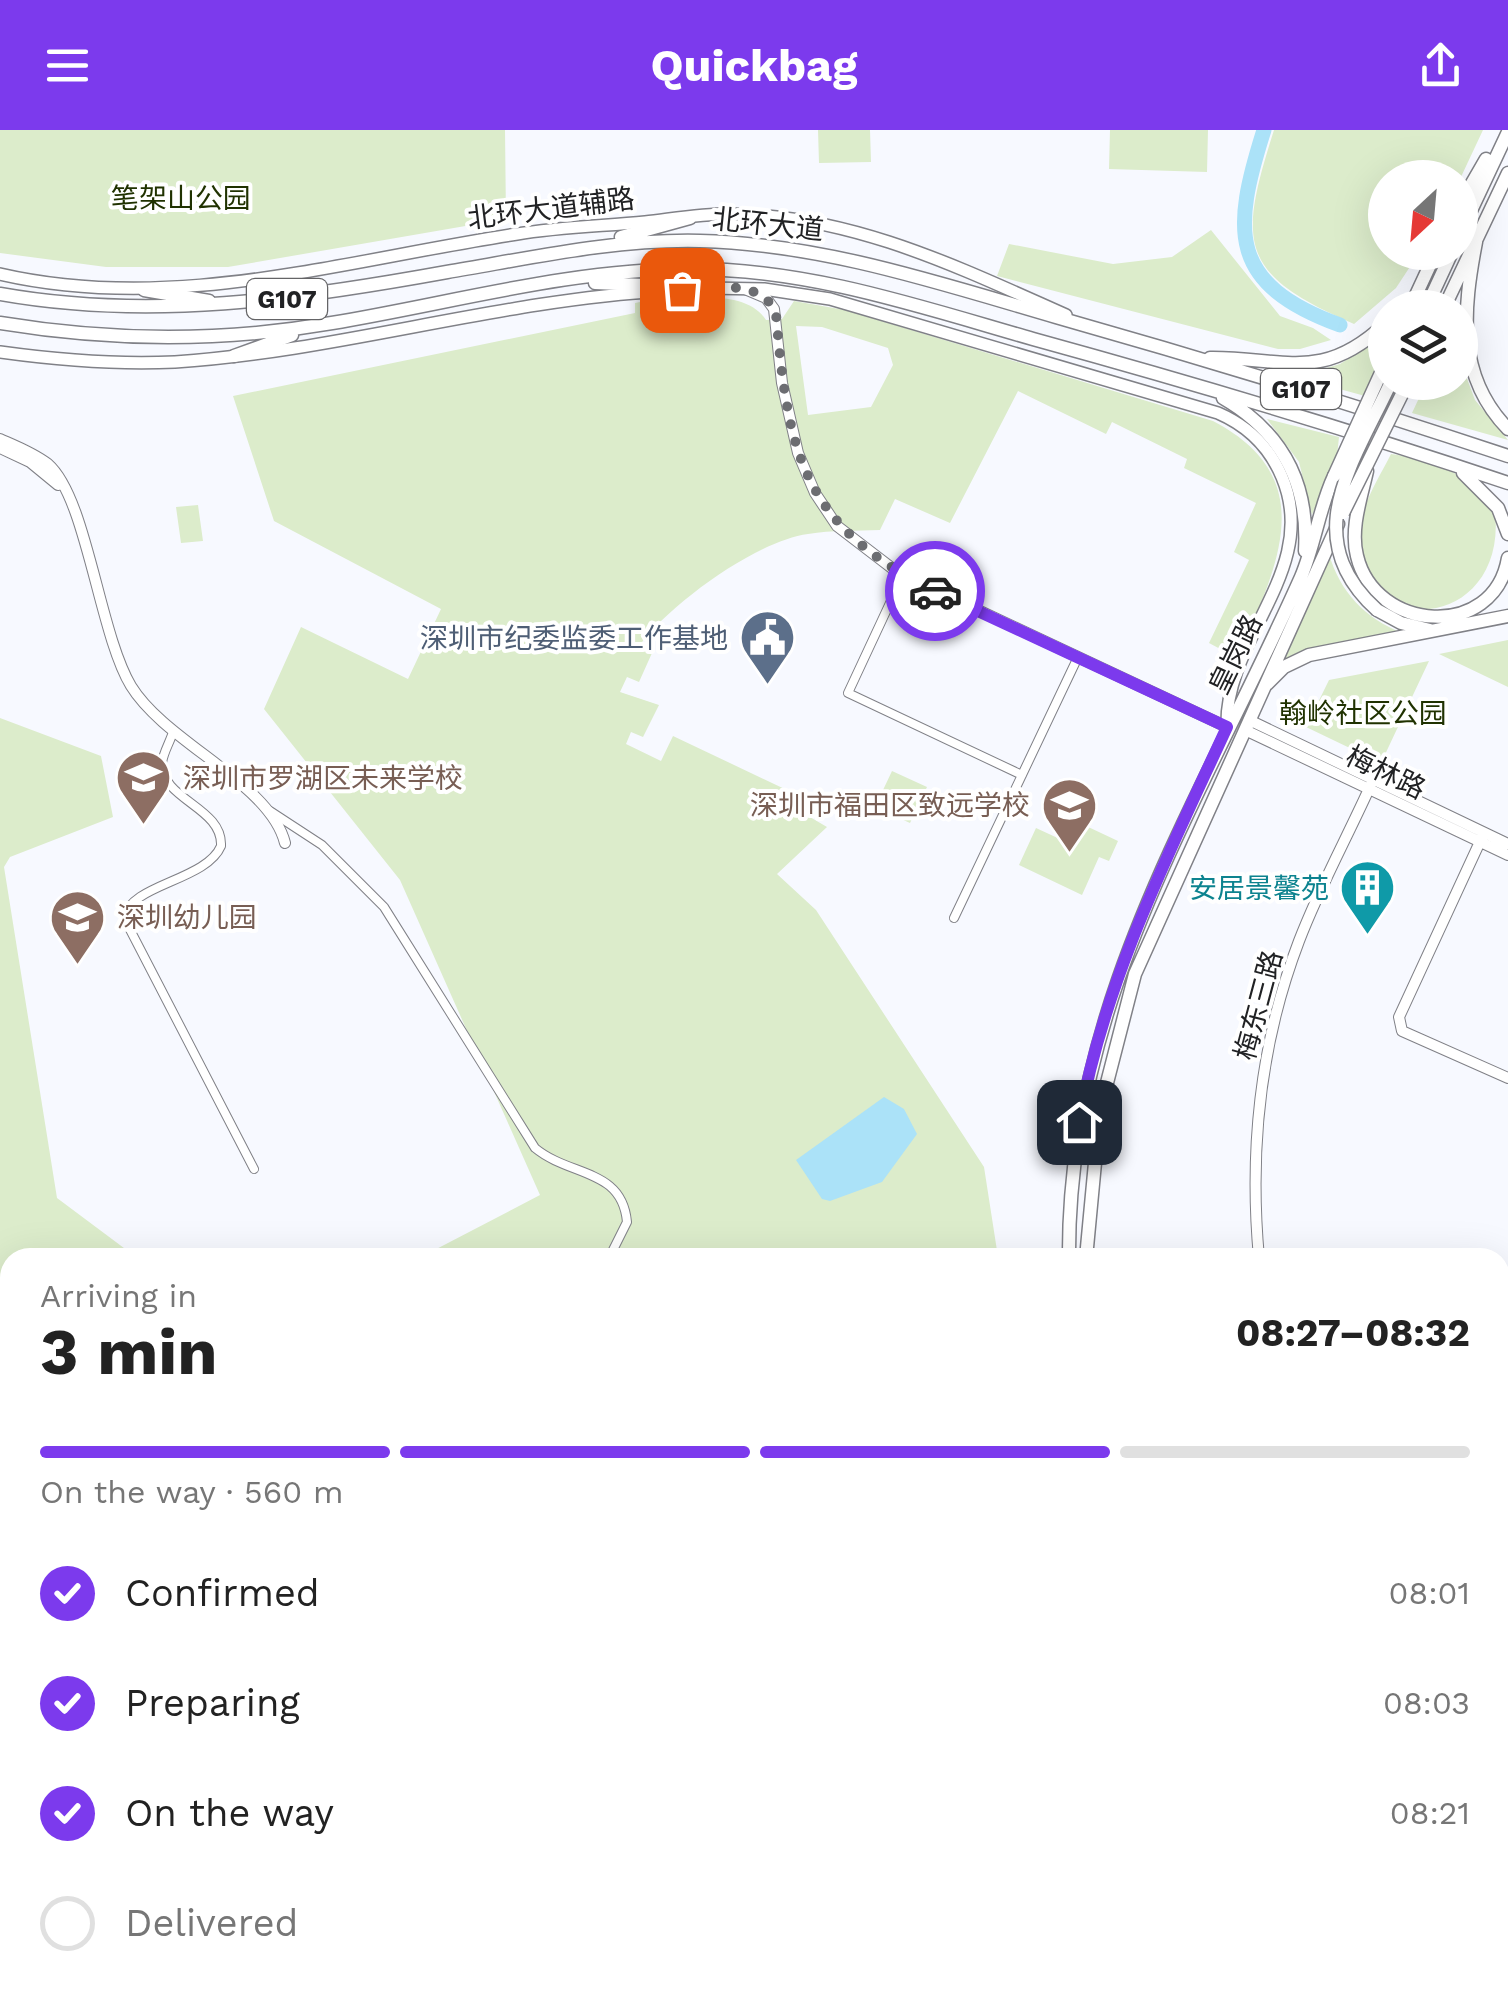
<!DOCTYPE html>
<meta charset="utf-8">
<style>
body{margin:0;font-family:"Work Sans","Noto Sans SC",sans-serif;background:#f6f6f6;color:#222;height:100vh;display:flex;flex-direction:column;font-size:38px;white-space:nowrap}
*{box-sizing:border-box;margin:0}
p{font-size:32px;color:#767676}
.icon{flex:none;width:55px;height:55px;fill:none;stroke:currentColor;stroke-width:2;stroke-linecap:round;stroke-linejoin:round}
.map{position:relative;flex:1;overflow:hidden}
.details{position:absolute;left:0px;top:1118px;width:1510px;height:752px;display:flex;flex-direction:column;background:#fff;border-radius:30px 30px 0 0;box-shadow:0 10px 40px #0002}
.details>*{flex:none}
.needle{width:65px;rotate:206deg}
.tools{position:absolute;left:1368px;top:30px;display:grid;gap:20px}
.tools a{display:grid;place-items:center;width:110px;height:110px;border-radius:50%;background:#fff;box-shadow:0 10px 40px #0002;font-size:50px}
.pin{position:absolute;display:grid;place-items:center;width:85px;height:85px;color:#fff;margin:-42px;border-radius:20px;box-shadow:0 5px 15px #0006}
.courier{position:absolute;display:grid;place-items:center;width:100px;height:100px;margin:-50px;border:8px solid #7c3aed;border-radius:50%;background:#fff;color:#222;box-shadow:0 2px 12px #0007}
.overview em{font-style:normal;font-weight:700}
.overview div{display:flex;flex-direction:column-reverse}
.overview{display:flex;align-items:center;justify-content:space-between;height:170px;padding:0 40px}
h1{font-size:65px;font-weight:700;line-height:75px}
.bar{display:grid;grid-template-columns:repeat(4,1fr);gap:15px 10px;align-content:center;height:120px;padding:0 40px}
.bar i{height:12px;border-radius:8px;background:#e0e0e0}
.bar .selected{background:#7c3aed}
.bar p{grid-column:span 4}
ol{padding:0 40px;list-style:none}
li{display:flex;align-items:center;gap:30px;height:110px}
li p{margin-inline-start:auto}
li .icon{padding:10px;border-radius:50%;background:#7c3aed;color:#fff;stroke-width:4}
li:last-child{color:#767676}
li i{width:55px;height:55px;border:5px solid #e0e0e0;border-radius:50%}
header{display:flex;justify-content:space-between;align-items:center;height:130px;padding:0 40px;background:#7c3aed;color:#fff;font-size:45px;font-weight:700}
.map>svg:first-child{display:block}
.green{fill:#dceccb;fill-rule:evenodd}
.water{fill:#abe2f8}
.lines{fill:none;stroke-linecap:round;stroke-linejoin:round}
.river{stroke:#abe2f8;stroke-width:15}
.street-casing{stroke:#808187;stroke-width:10}
.secondary-casing{stroke:#808187;stroke-width:12}
.primary-casing{stroke:#808187;stroke-width:14}
.highway-casing{stroke:#808187;stroke-width:15}
.street{stroke:#fff;stroke-width:8}
.secondary{stroke:#fff;stroke-width:10}
.primary{stroke:#fff;stroke-width:11}
.highway{stroke:#fff;stroke-width:12}
.highway-bridge-casing{stroke:#808187;stroke-width:15;stroke-linecap:butt}
.highway-bridge{stroke:#fff;stroke-width:12}
.done{stroke:#6c6d71;stroke-width:10;stroke-dasharray:0 18}
.route{stroke:#7c3aed;stroke-width:12}
.labels{text-anchor:middle;stroke-width:8;stroke-linejoin:round;paint-order:stroke}
.shield{fill:#fff;stroke:#646466;stroke-width:2.5}
.shield-label{font-size:25px;font-weight:bold;fill:#212224}
.park-label{font-size:28px;fill:#203201;stroke:#fff}
.street-label{font-size:28px;fill:#212224;stroke:#fff}
.service-label{font-size:28px;fill:#4e5e75;stroke:#fff;text-anchor:end}
.education-label{font-size:28px;fill:#785e54;stroke:#fff;text-anchor:start}
.culture-label{font-size:28px;fill:#0d838f;stroke:#fff;text-anchor:end}
</style>
<header><svg class="icon" aria-label="menu" viewBox="0 0 24 24"><path d="M4 6h16M4 12h16M4 18h16"/></svg>Quickbag<svg class="icon" aria-label="share" viewBox="0 0 24 24"><path d="M12 15V3M7 8l5-5 5 5M5 13v7h14v-7"/></svg></header>
<div class="map">
<svg width="1508" height="1868" viewBox="0 0 1508 1868">
<rect width="100%" height="100%" fill="#f7f9ff"/>
<path class="green" d="M0 0H505L506 89 228 137H106L0 123Z
M818 0H870L871 32 819 33Z
M1110 0H1208L1207 42 1109 39Z
M1274 0H1483L1460 49 1385 48V122L1419 123 1396 158 1354 194C1238 144 1238 114 1274 0Z
M1211 100 1280 186 1313 198 1331 210 1300 219H1278L997 146 1009 114 1113 134 1172 127Z
M650 170C685 170 745 157 766 190L782 189 794 171 845 180 1213 291C1330 352 1270 448 1233 539L1225 535 1224 521 1209 513 1249 430 1234 422 1256 373 1184 338 1187 329 1112 292 1106 304 1018 261 950 393 895 369 880 400C856 401 832 400 808 404 756 411 670 474 639 516L652 523 639 552 627 547 620 562 659 575 643 607 631 602 626 614 661 631 673 606 791 662 786 673 827 697 777 744 816 780 984 1037 998 1127H421L540 1065 400 750 264 579 301 497 408 549 441 479 274 391 233 266 635 183V173ZM796 196 822 197 888 218 893 235 871 277 808 285Z
M1385 205V218L1365 266 1296 247 1340 234Z
M1460 230 1475 270 1508 310 1412 283 1426 253 1460 252Z
M1267 289 1339 307 1337 326 1312 385 1299 332Z
M1391 324C1426 328 1481 347 1495 382 1508 501 1356 515 1360 402 1361 374 1379 348 1391 324Z
M198 375 203 411 181 413 176 377Z
M1329 424C1340 462 1365 488 1402 503L1284 532Z
M1508 510V557L1439 524Z
M1429 531 1381 633 1306 597 1329 550Z
M0 588 101 626 113 687 10 727 4 737 57 1068 136 1127 10 1128V1860H815L811 1868H0Z
M892 641 927 657 910 693 875 677Z
M1084 695 1118 711 1109 731 1099 727 1082 765 1019 735 1036 698 1075 716Z
M1500 1250 1508 1259V1379L1500 1375Z"/>
<path class="water" d="M884 967 904 979 917 1004 882 1052 830 1071 822 1069 796 1030Z"/>
<g class="lines">
<path class="river" d="M1264 0C1232 101 1228 154 1340 195"/>
<defs>
<path id="street" d="M903 445 848 563 1022 645
M173 602C170 612 163 623 162 633 161 670 223 677 221 716 206 751 130 754 124 788L254 1039
M270 681 322 715 384 777 535 1018C570 1047 622 1038 627 1092L609 1128
M954 788 1078 527
M0 1253 10 1254
M0 1305 10 1290
M1500 1622 1508 1612
M836 1868 840 1860
M1316 1868 1320 1860"/>
<path id="secondary" d="M747 160 766 168 774 179 782 253 798 323 815 363 837 396 897 442 1227 597
M0 309C16 316 34 323 48 334 87 368 99 503 131 556 166 613 270 653 285 713
M0 318 30 332 58 355
M1249 590 1508 714
M1245 600 1508 725
M1484 703 1399 887 1402 901 1508 948
M1259 1128C1249 1019 1260 913 1299 811 1320 756 1349 704 1373 650
M1500 1143 1508 1147
M1500 1153 1508 1156
M1500 1564 1508 1570"/>
<path id="primary" d="M0 144C174 184 345 130 517 104 559 97 603 96 645 92 672 89 700 84 728 84 850 84 958 137 1066 185
M707 158 764 159 830 169 1218 283C1248 296 1269 316 1282 347 1321 440 1224 508 1227 597
M0 222C58 230 116 235 175 232 340 221 499 170 664 161"/>
<path id="highway" d="M1460 74 1486 29
M1460 104 1508 2
M621 107 690 88
M1476 112C1463 180 1456 246 1508 299
M595 153 716 158
M144 160 209 171
M0 164C151 191 298 169 447 142 531 128 614 109 700 111 823 114 939 153 1056 187 1208 230 1358 276 1508 326
M1410 178 1436 122
M1426 178 1452 122
M1444 178 1508 43
M0 193C109 211 223 212 332 193 452 173 570 139 692 139 810 139 921 177 1033 209 1193 253 1351 300 1508 353
M234 226 292 205
M1210 228C1283 227 1321 254 1385 194
M1223 268C1282 302 1309 353 1305 421
M1367 341C1361 368 1350 399 1357 426 1375 502 1494 511 1508 428
M1463 343 1498 378 1508 404
M1377 480 1401 493 1430 500
M1267 554 1284 537 1309 525 1508 486
M1069 1128C1067 870 1201 672 1301 447 1315 414 1319 378 1334 346
M1086 1128 1100 980 1135 844 1338 394
M1500 1707H1508
M1500 1777 1508 1782
M1500 1808 1508 1813
M1500 1834 1508 1840
M1500 1858 1508 1863
M1473 1860 1485 1868"/>
</defs>
<use href="#street" class="street-casing"/>
<use href="#secondary" class="secondary-casing"/>
<use href="#primary" class="primary-casing"/>
<use href="#highway" class="highway-casing"/>
<use href="#street" class="street"/>
<use href="#secondary" class="secondary"/>
<use href="#primary" class="primary"/>
<use href="#highway" class="highway"/>
<defs>
<path id="highway-bridge" d="M1334 346 1385 234
M1343 383 1408 252
M1377 480C1296 407 1354 332 1391 252"/>
</defs>
<use href="#highway-bridge" class="highway-bridge-casing"/>
<use href="#highway-bridge" class="highway-bridge"/>
</g>
<g class="lines">
<path class="done" d="M682 160C712 158 763 148 776 184 788 323 802 396 935 461"/>
<path class="route" d="M935 461 1227 597C1168 725 1104 851 1079 992"/>
</g>
<defs>
<symbol id="civic-pin" viewBox="-11 -11 22 30"><path d="M0 17L-7.5 6A9.5 9.5 0 1 1 7.5 6Z" fill="#5c6f8a" stroke="#fff"/><path d="M-.6-6.5H3V-4.5H.6V-3L4-1V1h2V6H-6V1h2V-1L-.6-3ZM-1.2 2.5V6h2.4V2.5Z" fill="#fff"/></symbol>
<symbol id="school-pin" viewBox="-11 -11 22 30"><path d="M0 17L-7.5 6A9.5 9.5 0 1 1 7.5 6Z" fill="#8d6e63" stroke="#fff"/><path d="M0-5L7-2L0 1L-7-2ZM-4 1L0 2.5L4 1V4Q0 6-4 4Z" fill="#fff"/></symbol>
<symbol id="building-pin" viewBox="-11 -11 22 30"><path d="M0 17L-7.5 6A9.5 9.5 0 1 1 7.5 6Z" fill="#0f9aa8" stroke="#fff"/><path d="M-4-6H4V6H1V3H-1V6H-4ZM-2.5-4.3h1.7v1.8h-1.7ZM.8-4.3h1.7v1.8H.8ZM-2.5-1h1.7V.8h-1.7ZM.8-1h1.7V.8H.8Z" fill="#fff"/></symbol>
</defs>
<g fill-rule="evenodd">
<use href="#civic-pin" x="736" y="476" width="63" height="86"/>
<use href="#school-pin" x="112" y="616" width="63" height="86"/>
<use href="#school-pin" x="1038" y="644" width="63" height="86"/>
<use href="#building-pin" x="1336" y="726" width="63" height="86"/>
<use href="#school-pin" x="46" y="756" width="63" height="86"/>
</g>
<g class="labels">
<g class="shield">
<rect x="247" y="149" width="80" height="40" rx="8"/>
<rect x="1261" y="239" width="80" height="40" rx="8"/>
</g>
<g class="shield-label">
<text x="287" y="178">G107</text>
<text x="1301" y="268">G107</text>
</g>
<g class="park-label">
<text x="181" y="78">笔架山公园</text>
<text x="1363" y="593">翰岭社区公园</text>
</g>
<g class="street-label">
<text transform="translate(551 78) rotate(-7)" y="10">北环大道辅路</text>
<text transform="translate(768 94) rotate(6)" y="10">北环大道</text>
<text transform="translate(1235 524) rotate(-64)" y="10">皇岗路</text>
<text transform="translate(1386 642) rotate(26)" y="10">梅林路</text>
<text transform="translate(1258 875) rotate(-75)" y="10">梅东三路</text>
</g>
<g class="service-label">
<text x="728" y="518">深圳市纪委监委工作基地</text>
</g>
<g class="education-label">
<text x="183" y="658">深圳市罗湖区未来学校</text>
<text x="1030" y="685" text-anchor="end">深圳市福田区致远学校</text>
<text x="117" y="797">深圳幼儿园</text>
</g>
<g class="culture-label">
<text x="1329" y="768">安居景馨苑</text>
</g>
</g>
</svg>
<div class="tools">
<a><svg class="needle" viewBox="-14 -14 28 28"><path d="M0-13l5 13h-10z" fill="#e53935"/><path d="M0 13l5-13h-10z" fill="#767676"/></svg></a>
<a><svg class="icon" aria-label="layers" viewBox="0 0 24 24"><path d="M12 4l9 5-9 5-9-5zM3 14l9 5 9-5"/></svg></a>
</div>
<div class="pin" style="left:682px;top:160px;background:#ea580c"><svg class="icon" aria-label="bag" viewBox="0 0 24 24"><path d="M5 8h14l-1 12H6zM9 8a3 3 0 0 1 6 0"/></svg></div>
<div class="pin" style="left:1079px;top:992px;background:#1f2937"><svg class="icon" aria-label="home" viewBox="0 0 24 24"><path d="M3 11l9-7 9 7M6 9v11h12V9"/></svg></div>
<div class="courier" style="left:935px;top:461px"><svg class="icon" aria-label="car" viewBox="0 0 24 24"><path d="M5 17H2v-5l4-1 3-4h7l3 4 3 1v5h-3M9 17h6M6 11h13"/><circle cx="7" cy="17" r="2"/><circle cx="17" cy="17" r="2"/></svg></div>
<section class="details">
<div class="overview"><div><h1>3 min</h1><p>Arriving in</p></div><em>08:27–08:32</em></div>
<div class="bar"><i class="selected"></i><i class="selected"></i><i class="selected"></i><i></i><p>On the way · 560 m</p></div>
<ol>
<li><svg class="icon" aria-label="check" viewBox="0 0 24 24"><path d="M5 12l5 5 9-10"/></svg>Confirmed<p>08:01</p></li>
<li><svg class="icon" aria-label="check" viewBox="0 0 24 24"><path d="M5 12l5 5 9-10"/></svg>Preparing<p>08:03</p></li>
<li><svg class="icon" aria-label="check" viewBox="0 0 24 24"><path d="M5 12l5 5 9-10"/></svg>On the way<p>08:21</p></li>
<li><i></i>Delivered</li>
</ol>
</section>
</div>
